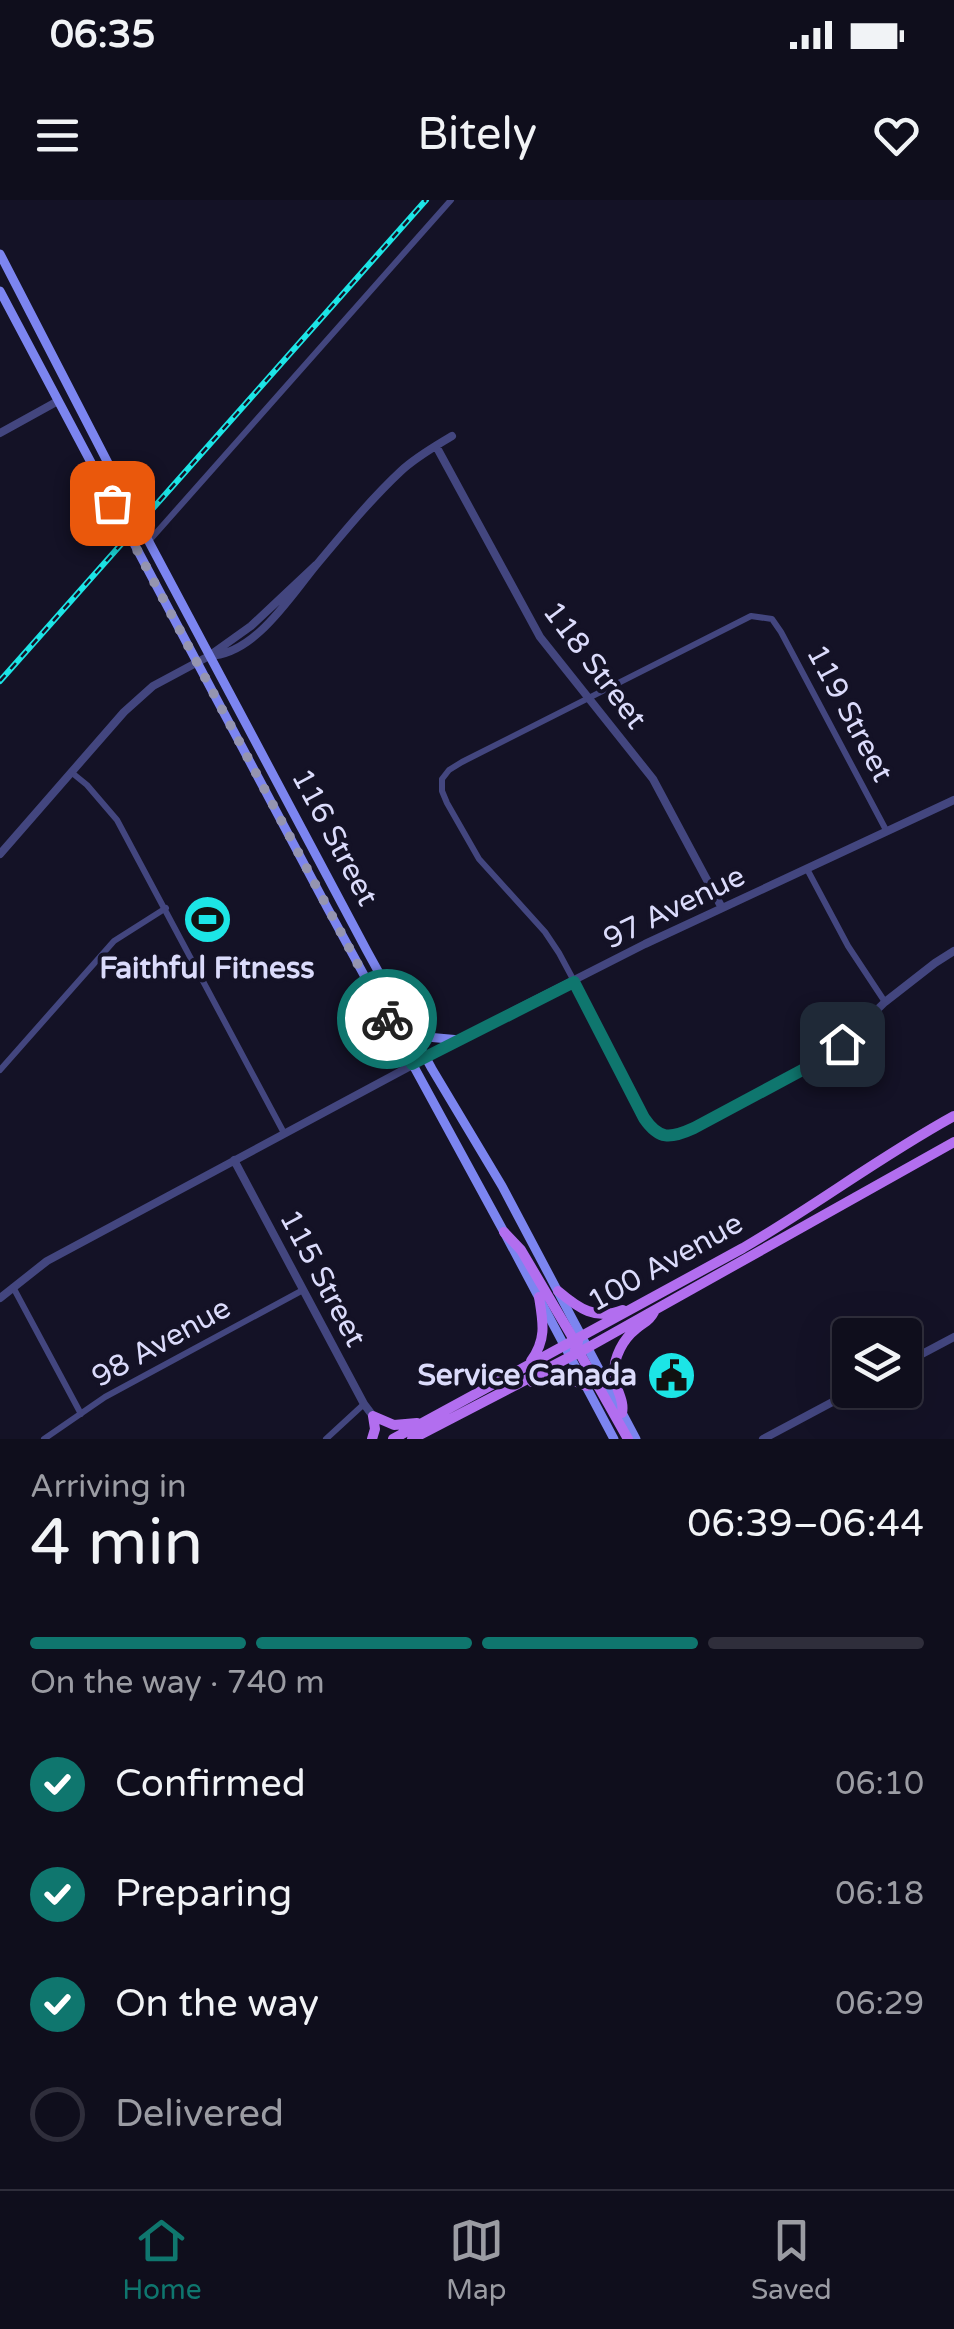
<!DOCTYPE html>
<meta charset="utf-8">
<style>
body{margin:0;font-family:"Varela Round",sans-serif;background:#1d1c29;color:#f1f3f6;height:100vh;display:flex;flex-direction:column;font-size:38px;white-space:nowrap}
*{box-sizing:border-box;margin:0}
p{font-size:32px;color:#9b9ca3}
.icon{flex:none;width:55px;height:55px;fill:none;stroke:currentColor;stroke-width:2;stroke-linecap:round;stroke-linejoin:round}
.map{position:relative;height:1239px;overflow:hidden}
.panel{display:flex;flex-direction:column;background:#0f0e1c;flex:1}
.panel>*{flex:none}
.fabs{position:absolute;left:832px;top:1118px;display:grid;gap:20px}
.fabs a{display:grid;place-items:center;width:90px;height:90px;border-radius:10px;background:#0f0e1c;box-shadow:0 10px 40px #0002,0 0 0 2px #2f2e3b;font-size:50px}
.pin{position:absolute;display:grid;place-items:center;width:85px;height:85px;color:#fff;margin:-42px;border-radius:20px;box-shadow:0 5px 15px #0006}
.courier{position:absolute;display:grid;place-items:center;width:100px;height:100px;margin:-50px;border:8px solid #0f766e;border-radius:50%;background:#fff;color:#222;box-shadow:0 2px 12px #0007}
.summary em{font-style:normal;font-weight:600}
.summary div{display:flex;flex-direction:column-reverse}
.summary{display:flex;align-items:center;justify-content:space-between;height:170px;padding:0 30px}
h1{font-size:65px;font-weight:600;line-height:75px}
.bar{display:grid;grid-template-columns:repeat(4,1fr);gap:15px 10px;align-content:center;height:120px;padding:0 30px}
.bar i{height:12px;border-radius:8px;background:#2f2e3b}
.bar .current{background:#0f766e}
.bar p{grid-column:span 4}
ol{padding:0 30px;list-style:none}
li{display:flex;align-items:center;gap:30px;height:110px}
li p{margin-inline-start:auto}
li .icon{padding:10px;border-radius:50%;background:#0f766e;color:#fff;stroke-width:4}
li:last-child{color:#9b9ca3}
li i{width:55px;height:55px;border:5px solid #2f2e3b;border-radius:50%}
.status{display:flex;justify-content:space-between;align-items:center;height:70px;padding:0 50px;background:#0f0e1c;direction:ltr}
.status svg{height:28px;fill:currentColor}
header{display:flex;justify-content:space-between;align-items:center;height:130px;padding:0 30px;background:#0f0e1c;font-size:45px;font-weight:600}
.tabs{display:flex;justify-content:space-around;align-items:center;height:140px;border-top:2px solid #2f2e3b;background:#0f0e1c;font-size:28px;color:#9b9ca3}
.tabs a{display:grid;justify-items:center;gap:5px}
.tabs .current{color:#0f766e}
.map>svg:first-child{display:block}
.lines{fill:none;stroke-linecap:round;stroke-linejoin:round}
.minor{stroke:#43467f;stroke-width:6}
.tertiary{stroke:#43467f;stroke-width:8}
.secondary{stroke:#7c85f0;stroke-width:9}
.primary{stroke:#b26eef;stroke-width:10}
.rail-casing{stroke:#1ce5e6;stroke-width:6}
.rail{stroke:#141226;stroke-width:2.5;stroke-dasharray:8;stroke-linecap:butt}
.done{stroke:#9595b0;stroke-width:10;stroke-dasharray:0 18}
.route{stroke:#0f766e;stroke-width:12}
.labels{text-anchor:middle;stroke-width:8;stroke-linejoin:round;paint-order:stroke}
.street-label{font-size:30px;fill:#dbdbfb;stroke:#141226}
.poi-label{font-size:30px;font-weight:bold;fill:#dbdbfb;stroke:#141226}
</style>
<div class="status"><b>06:35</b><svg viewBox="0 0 49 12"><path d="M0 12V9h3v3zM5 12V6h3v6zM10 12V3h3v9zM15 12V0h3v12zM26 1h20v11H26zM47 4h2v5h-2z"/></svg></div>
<header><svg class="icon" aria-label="menu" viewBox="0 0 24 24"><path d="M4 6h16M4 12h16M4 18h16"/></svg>Bitely<svg class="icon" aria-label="heart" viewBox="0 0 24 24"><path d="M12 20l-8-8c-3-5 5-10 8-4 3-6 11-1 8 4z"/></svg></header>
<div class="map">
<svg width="954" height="1239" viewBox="0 0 954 1239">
<rect width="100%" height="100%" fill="#141226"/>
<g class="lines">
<path class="minor" d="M149 341 451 0
M71 572 87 585 117 620 284 933
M807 669 848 746 885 802
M574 781 559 753 545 732 479 659 447 603 442 591V579L449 570 462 562 751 416 772 419 781 432 886 630
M0 870 114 741 166 708
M13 1087 81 1214
M44 1239 105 1197 303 1090
M326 1239 364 1204"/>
<path class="tertiary" d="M0 233 58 201
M436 246 540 437 653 579 722 708
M209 456C256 454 291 395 318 363 344 332 371 299 401 271 416 257 434 247 452 236
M0 654 124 512 153 486 209 456 251 426 316 365
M574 782 644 918C659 940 670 939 694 928L806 868 842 844 885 802 935 763 954 751
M234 960 364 1204 373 1216
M0 1098 47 1061 517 809 645 744 954 600
M905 1163 954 1137
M763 1239 855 1190"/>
<path class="secondary" d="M0 54 140 325 367 751 432 869 502 986 636 1239
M0 91 328 709 504 1032 614 1239
M414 829 427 837 460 840"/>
<path class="primary" d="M504 1032 521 1050 574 1140 578 1142
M558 1091C578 1108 596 1121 623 1110
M575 1150 579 1152 628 1239
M531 1161C547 1139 543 1122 539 1097
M532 1182 557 1174 587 1186
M622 1213C625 1199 614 1188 614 1173 614 1157 623 1139 636 1129 644 1122 649 1122 654 1112
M372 1239 375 1229 373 1216 394 1225 417 1223
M393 1239 743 1048C815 1006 881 956 954 916
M412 1239 587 1148 954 942"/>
<defs>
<path id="rail" d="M0 481 426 0"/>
</defs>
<use href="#rail" class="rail-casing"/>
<use href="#rail" class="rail"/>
</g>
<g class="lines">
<path class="done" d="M112 303 387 819"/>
<path class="route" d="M387 819 412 864 574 782 644 918C659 940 670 939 694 928L806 868 842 844"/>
</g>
<defs>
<symbol id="stadium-disc" viewBox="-11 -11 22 22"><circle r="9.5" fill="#1ce5e6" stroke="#141226"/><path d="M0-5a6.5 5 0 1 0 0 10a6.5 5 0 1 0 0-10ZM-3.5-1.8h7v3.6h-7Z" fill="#111"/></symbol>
<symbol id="civic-disc" viewBox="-11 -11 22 22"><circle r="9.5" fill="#1ce5e6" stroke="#141226"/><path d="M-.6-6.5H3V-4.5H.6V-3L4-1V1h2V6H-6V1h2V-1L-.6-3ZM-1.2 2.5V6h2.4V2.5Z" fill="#111"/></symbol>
</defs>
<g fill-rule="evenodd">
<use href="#stadium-disc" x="180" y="692" width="55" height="55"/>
<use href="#civic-disc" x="644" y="1148" width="55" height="55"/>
</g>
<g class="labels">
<g class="street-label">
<text transform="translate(595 465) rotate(53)" y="10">118 Street</text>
<text transform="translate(850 513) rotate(62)" y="10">119 Street</text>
<text transform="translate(335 637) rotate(62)" y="10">116 Street</text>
<text transform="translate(674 707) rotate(-26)" y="10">97 Avenue</text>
<text transform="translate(665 1062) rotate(-29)" y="10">100 Avenue</text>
<text transform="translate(323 1078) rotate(62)" y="10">115 Street</text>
<text transform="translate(161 1142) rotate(-29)" y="10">98 Avenue</text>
</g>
<g class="poi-label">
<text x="207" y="778">Faithful Fitness</text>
<text x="637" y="1185" text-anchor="end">Service Canada</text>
</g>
</g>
</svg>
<div class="fabs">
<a><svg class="icon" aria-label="layers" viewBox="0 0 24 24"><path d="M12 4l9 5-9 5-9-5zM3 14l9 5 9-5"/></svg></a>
</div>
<div class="pin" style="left:112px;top:303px;background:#ea580c"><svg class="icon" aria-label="bag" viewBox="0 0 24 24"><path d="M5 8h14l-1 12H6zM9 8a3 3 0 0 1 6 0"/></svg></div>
<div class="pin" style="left:842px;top:844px;background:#1f2937"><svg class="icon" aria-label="home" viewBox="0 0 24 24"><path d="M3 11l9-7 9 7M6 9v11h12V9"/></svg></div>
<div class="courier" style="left:387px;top:819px"><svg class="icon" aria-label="bike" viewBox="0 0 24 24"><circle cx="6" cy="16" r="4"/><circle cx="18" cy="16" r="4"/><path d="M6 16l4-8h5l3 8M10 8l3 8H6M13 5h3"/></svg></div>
</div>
<section class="panel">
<div class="summary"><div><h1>4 min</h1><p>Arriving in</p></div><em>06:39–06:44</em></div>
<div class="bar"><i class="current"></i><i class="current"></i><i class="current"></i><i></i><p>On the way · 740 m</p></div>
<ol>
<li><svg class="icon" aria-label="check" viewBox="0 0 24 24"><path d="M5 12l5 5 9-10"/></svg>Confirmed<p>06:10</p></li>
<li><svg class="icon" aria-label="check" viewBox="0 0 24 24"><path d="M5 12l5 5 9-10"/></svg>Preparing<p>06:18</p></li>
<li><svg class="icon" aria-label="check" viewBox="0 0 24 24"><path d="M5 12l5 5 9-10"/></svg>On the way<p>06:29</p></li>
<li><i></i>Delivered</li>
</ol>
</section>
<nav class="tabs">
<a class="current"><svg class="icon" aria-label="home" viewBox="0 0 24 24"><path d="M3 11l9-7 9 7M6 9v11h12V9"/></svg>Home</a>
<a><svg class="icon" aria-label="map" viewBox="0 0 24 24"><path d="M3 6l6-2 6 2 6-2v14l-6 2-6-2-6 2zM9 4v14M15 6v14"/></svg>Map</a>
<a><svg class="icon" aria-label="saved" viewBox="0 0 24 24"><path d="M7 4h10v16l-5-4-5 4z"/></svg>Saved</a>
</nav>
